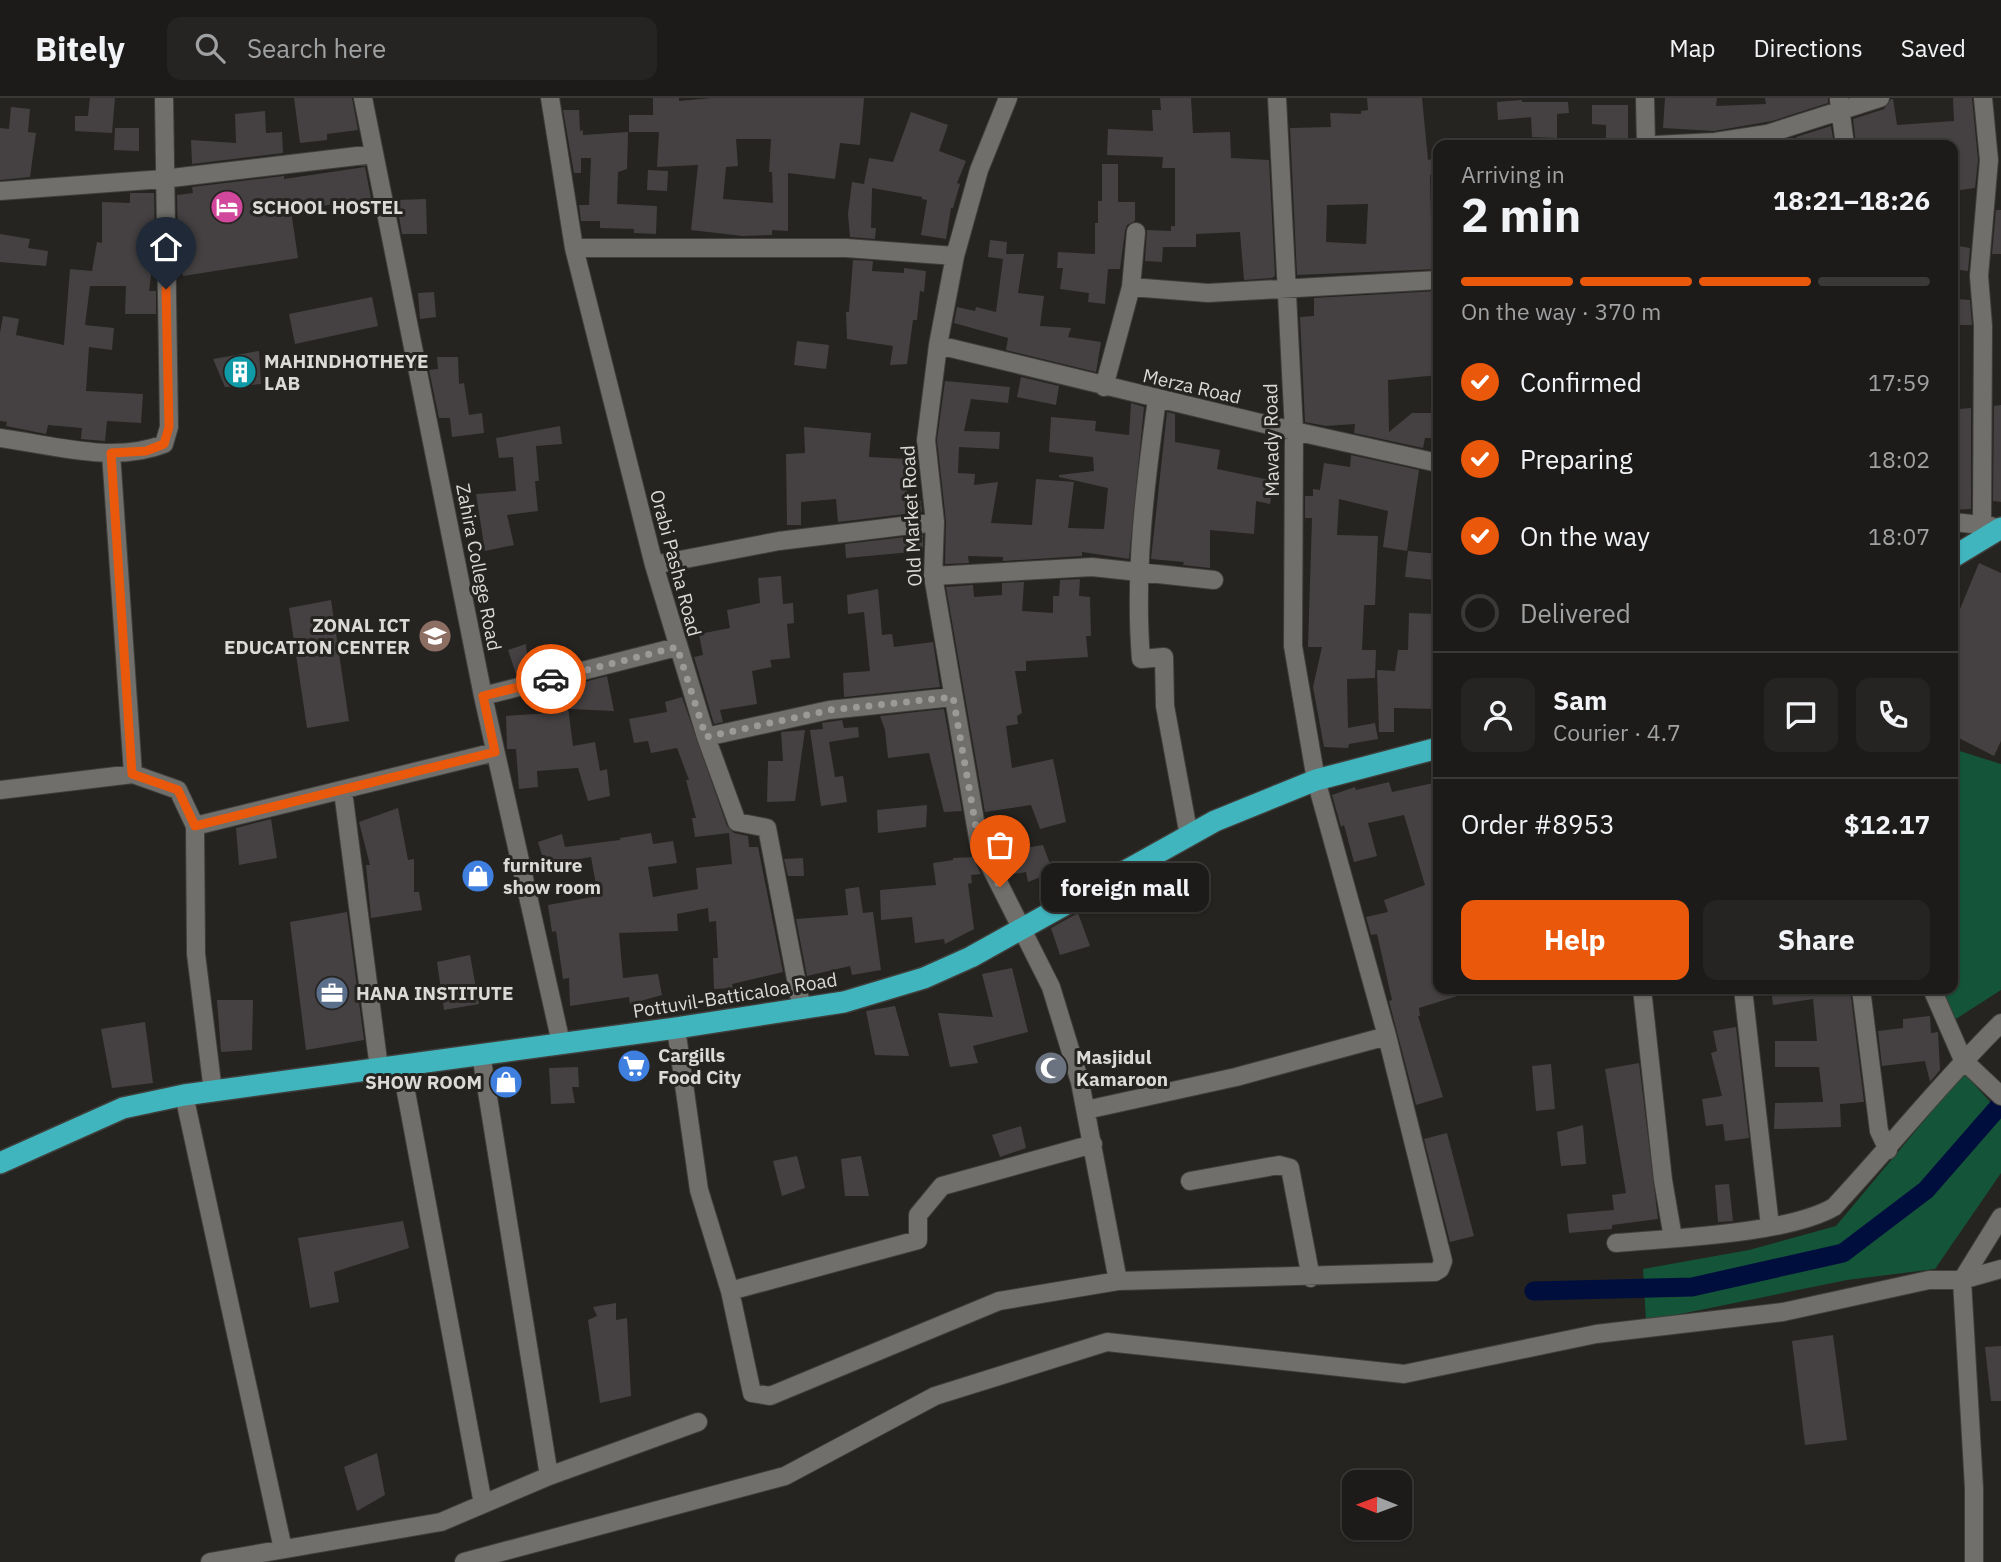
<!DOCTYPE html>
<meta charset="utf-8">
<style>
body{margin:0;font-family:"IBM Plex Sans",sans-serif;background:#252422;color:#f1f3f6;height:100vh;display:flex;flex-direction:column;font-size:26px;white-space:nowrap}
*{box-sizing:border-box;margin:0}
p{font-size:23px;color:#a0a1a2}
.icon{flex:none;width:38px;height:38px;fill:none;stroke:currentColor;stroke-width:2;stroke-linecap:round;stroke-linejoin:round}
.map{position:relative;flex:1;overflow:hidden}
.sheet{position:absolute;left:1433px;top:42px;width:525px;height:854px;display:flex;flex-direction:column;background:#1c1b19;border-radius:14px;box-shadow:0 2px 5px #0004,0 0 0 2px #3a3938}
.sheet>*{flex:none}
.needle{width:46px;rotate:271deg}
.controls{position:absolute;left:1342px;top:1372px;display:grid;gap:14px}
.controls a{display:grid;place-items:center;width:70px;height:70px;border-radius:14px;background:#1c1b19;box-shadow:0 2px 5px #0004,0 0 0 2px #3a3938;font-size:35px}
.pin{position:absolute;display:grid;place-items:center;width:60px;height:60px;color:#fff;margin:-72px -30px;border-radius:50% 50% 50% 0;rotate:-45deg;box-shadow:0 0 7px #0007}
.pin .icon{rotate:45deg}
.courier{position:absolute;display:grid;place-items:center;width:70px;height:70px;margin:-35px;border:5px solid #ea580c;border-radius:50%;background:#fff;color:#222;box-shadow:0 2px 9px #0007}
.bubble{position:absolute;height:49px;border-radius:14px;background:#1c1b19;box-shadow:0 2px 5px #0004,0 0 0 2px #3a3938;font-size:23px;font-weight:800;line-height:49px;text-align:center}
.summary em{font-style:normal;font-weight:800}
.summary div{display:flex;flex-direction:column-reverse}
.summary{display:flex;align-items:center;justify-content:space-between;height:119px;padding:0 28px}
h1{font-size:46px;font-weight:800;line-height:52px}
.bar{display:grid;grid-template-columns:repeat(4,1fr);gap:10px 7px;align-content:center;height:84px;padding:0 28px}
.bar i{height:9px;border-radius:5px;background:#3a3938}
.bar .on{background:#ea580c}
.bar p{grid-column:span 4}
.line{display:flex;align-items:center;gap:18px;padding:0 28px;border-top:2px solid #3a3938}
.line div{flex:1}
.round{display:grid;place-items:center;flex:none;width:74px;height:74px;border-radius:14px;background:#252422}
ol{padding:0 28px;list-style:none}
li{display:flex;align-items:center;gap:21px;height:77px}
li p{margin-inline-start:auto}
li .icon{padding:7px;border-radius:50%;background:#ea580c;color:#fff;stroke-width:4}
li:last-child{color:#a0a1a2}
li i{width:38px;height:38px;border:4px solid #3a3938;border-radius:50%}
.button{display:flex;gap:14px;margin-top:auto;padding:14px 28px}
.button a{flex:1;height:80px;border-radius:14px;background:#ea580c;color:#fff;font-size:28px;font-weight:800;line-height:80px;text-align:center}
.button a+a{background:#252422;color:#f1f3f6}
header{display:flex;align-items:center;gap:42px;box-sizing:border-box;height:98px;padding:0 35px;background:#1c1b19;border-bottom:2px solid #3a3938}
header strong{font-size:33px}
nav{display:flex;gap:38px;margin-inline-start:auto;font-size:24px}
.search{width:490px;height:63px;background:#252422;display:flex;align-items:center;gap:18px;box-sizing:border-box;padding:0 24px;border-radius:14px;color:#a0a1a2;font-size:26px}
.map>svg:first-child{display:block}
.green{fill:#145539}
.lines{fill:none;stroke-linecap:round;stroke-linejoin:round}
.canal{stroke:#000e3d;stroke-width:19}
.building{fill:#454143;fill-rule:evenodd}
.street-casing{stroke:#3f3e3b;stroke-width:20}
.highway-casing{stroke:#3f3e3b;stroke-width:24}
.street{stroke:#706f6b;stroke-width:18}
.highway{stroke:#40b5be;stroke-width:21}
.done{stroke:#9b9a98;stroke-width:7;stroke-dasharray:0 12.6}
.route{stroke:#ea580c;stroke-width:9}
.labels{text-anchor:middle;stroke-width:6;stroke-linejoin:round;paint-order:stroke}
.poi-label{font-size:19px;font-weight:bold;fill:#dbdad8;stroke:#252421;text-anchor:start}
.street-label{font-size:19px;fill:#dbdad8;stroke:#252421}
</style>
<header>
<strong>Bitely</strong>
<div class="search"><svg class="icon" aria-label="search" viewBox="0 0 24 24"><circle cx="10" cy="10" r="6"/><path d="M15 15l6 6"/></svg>Search here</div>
<nav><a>Map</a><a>Directions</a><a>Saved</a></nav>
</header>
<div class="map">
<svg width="2001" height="1464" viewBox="0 0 2001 1464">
<rect width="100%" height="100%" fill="#252421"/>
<path class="green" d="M1953 651 2001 666V892L1948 926 1944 891H1953Z
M1964 975 2001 1016V1075L1935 1171 1847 1182 1646 1223 1643 1171 1749 1152 1836 1128Z"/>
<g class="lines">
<path class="canal" d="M1534 1193 1692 1189 1843 1155 1926 1092 2001 1006"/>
</g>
<path class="building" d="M90 0H115L112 35 75 33V18H88Z
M294 0H352L358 32 327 36V42L300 45Z
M653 0H679V3L712 0H864L860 47 840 45 835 81 788 75V133L772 132V137L742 138 691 132 698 67 657 69 659 34H629V17H653ZM736 41H771L769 74H772L773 105 723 101 726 69 738 68Z
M1160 0H1191L1193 35 1230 34 1231 60 1269 62 1275 178 1272 180 1244 182 1240 134 1196 136V149H1163L1162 164 1145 163 1147 132 1171 133V128H1175V70H1162L1163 59 1107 57 1108 31 1153 33 1152 12H1161Z
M1367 0H1422L1428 62 1432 61 1434 76 1430 77 1432 163 1433 168H1438V171L1297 177 1290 30 1331 29 1330 15 1361 16V13L1368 12ZM1368 106 1366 146 1326 144 1327 107Z
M1665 0H1717L1716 8 1766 6 1765 0H1828V5L1772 23 1714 33 1663 30Z
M1953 0H1972L1978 62 1975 90 1953 93V47H1856L1853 21 1884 11 1891 1H1893L1897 27 1954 23Z
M1522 2V4H1568L1569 15 1557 16V40L1532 39 1531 19 1498 22 1497 4Z
M1592 7H1628V47H1606V27L1592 26Z
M11 9 30 11 28 34 36 35 30 79 0 82V30L9 31Z
M563 12H579L580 33 583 32V37L628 34 627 71 618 74 617 106 657 108 656 136 634 135V131L600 130V123H581L579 107H589L591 60H581V75H574Z
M265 13 266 35 282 34 283 55 192 66 191 42 236 45 235 16Z
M911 14 948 27 939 53 966 63 957 85 960 86 953 110H951L946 141 921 137 927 102 922 101V99L872 90 871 130H876L875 141 850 139 848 116 852 84 864 86 869 60 893 64Z
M1831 28 1834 47H1797L1796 39Z
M115 30H139V53L114 52Z
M1102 66H1118V104H1135V123L1127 127 1125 133 1120 171H1108L1105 206 1088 204 1089 195 1060 191 1063 170H1057L1058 154 1095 156V125H1098V103H1102Z
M365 69 371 100 291 113 298 160 183 178 178 144 177 97 193 95 192 89 284 78V81Z
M648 72 668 73 667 93 647 92Z
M130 95H154L155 148 149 193H156V216H125L126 188H90L85 227 114 230 112 252 89 249 86 293 143 296 141 325 107 323 105 343 81 341 82 330 48 327 46 336 6 328 7 324 0 323V235L3 218 19 221 16 237 64 247 70 171 92 173 97 144 102 145V104L130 105Z
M426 101 427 136H402L396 102Z
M1996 112H2001V156H1992Z
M0 136 30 141 28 150 48 153 46 168 0 164Z
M990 142 1007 144 1006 156H1024L1018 195 1044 198 1040 228 1071 230 1068 239 1101 244 1096 274 1006 252 1008 240 954 225 957 209 975 213 976 209 996 214 1003 161 988 159Z
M1953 147 1970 150 1968 173 1953 171Z
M853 162 873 163 872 173 904 175V170L926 173 924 194 920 193 917 222H913L907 266 890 267 893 248 847 241 846 214H849Z
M1438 193V277L1388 282 1389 334 1412 315H1434L1433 340H1425L1423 350 1354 335 1355 326 1326 328 1305 324 1300 219 1314 218V200Z
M434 194 436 219 420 221 418 195Z
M372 199 378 228 295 246 289 216Z
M1956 201 1970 202 1972 227H1955Z
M797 243 829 247 826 271 794 267Z
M259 253 261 286 225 289 213 261Z
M437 259H458L459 286 464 285 469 317 482 315 484 335 452 339 450 320H439L429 272 438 271Z
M1021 279 1059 288 1056 307 1017 299Z
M945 283 1010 289 1008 305 971 301 964 333 1000 334 999 351 959 349 958 375 975 376 974 387 998 384 991 425 1032 427 1036 381 1074 384 1068 430 1104 431 1108 390 1059 379V377L1094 373 1093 359 1049 354 1051 319 1096 323 1095 333 1129 337 1131 305 1144 309 1129 461 1082 454V458L1003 463V459L968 458 969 465 945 466 946 423 937 342Z
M2001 307V404L1993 403 1994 308Z
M1971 310V411L1953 412V348H1957L1959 311Z
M1167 314 1175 316V344L1220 352 1217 371 1274 383 1270 406 1256 403 1254 436 1210 432V470L1183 467 1184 464 1151 461Z
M560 328 562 346 536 348 539 383H535L538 413 507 417 514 447 485 453 476 396 516 393 513 359 499 360 496 340Z
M804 329 871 335 869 359 909 361 906 404 921 403 922 414 838 424 836 401 801 404V427H787L786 356 805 355Z
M1351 357 1419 372 1407 453 1383 449 1388 413 1339 401 1337 437 1378 438 1375 507H1364L1362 552H1376L1375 580 1347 581 1348 630 1375 625 1378 641 1349 646 1348 650 1324 649 1313 589 1322 549H1308L1312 420H1305V398H1313V391L1320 392 1324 365 1350 369Z
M923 437V453L846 460 845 446Z
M1408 453 1438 456 1436 482 1405 479Z
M1979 465 2001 475V643L1994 658 1953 637V528Z
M781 478 783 506 793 505 794 525 787 526 790 560 770 562 772 569 752 573 757 606 720 612 723 624 714 626 694 559 703 557 699 536 730 530 727 512 760 505 758 480Z
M1080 481 1079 498 1090 499 1091 538H1086L1088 559 1026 563V573H1015L1022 615 1017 618 1018 626 1006 628 1012 670 1053 661 1066 724 1040 731 1031 707 985 714 946 489 973 487 974 499 1002 497V485L1024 484 1022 513 1053 515V498H1059L1060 482Z
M878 491 882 537 892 536 894 549 933 544 940 589 844 599 843 575 870 573 864 514 848 516 847 497Z
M331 502 349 623 307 630 289 510Z
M1409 515 1435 516 1433 565H1437L1436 611 1394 610V634H1379L1377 572 1395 573 1398 552H1408Z
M526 546 527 557 556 551 560 567 516 576 508 552Z
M607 578 614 613 570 611 566 589Z
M682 599 727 728 734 735 748 738 749 749H758L783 874 732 886 733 890 714 891 713 860H718L716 823 709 824 708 810 677 816 678 833 619 835 623 880 658 876 662 897 630 906 629 899 570 908 569 880 563 881 556 833 552 834 548 807 598 798 591 759 545 767 538 744 562 736 565 749 620 742V740L651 735 653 746 673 743 677 765 648 769 653 799 698 791 696 770 732 766 729 735 695 739 692 720H696L686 682H689L677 650 651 655 648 643 634 645 629 621 667 614 665 604Z
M568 609 573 648 595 644 600 673 607 671 610 698 588 703 578 670 537 673 538 689 519 691 516 651H507L506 618 550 615V611Z
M944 611 962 713 944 714 929 655 888 660 885 632 880 618Z
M842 622 844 630 858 629 859 639 829 644 835 679 843 678 847 704 821 708 810 632 823 631 822 625Z
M805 632 795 703 767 704 768 663H783L781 634Z
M1389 684 1392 694 1438 684V891H1469L1470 894 1419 910 1420 918H1418L1443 999 1416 1007 1389 903 1392 902 1377 836 1371 837 1366 819 1388 814 1384 802 1425 787 1404 717 1368 725 1377 758 1354 764 1344 727 1341 729 1332 697 1355 689 1356 692Z
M927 707 926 729 878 735 877 712Z
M398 710 408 762 414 761V794H419L422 812 371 820 366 767H370L359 724Z
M271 721 277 760 239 767 236 730Z
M1043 747 1053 774 1028 784 1026 774 1008 777 998 758 1002 757V754Z
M973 759 981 776 971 777 972 785 968 786 974 831 945 846 944 841 915 845 912 819 881 822 880 792 936 787 933 765 953 762V760Z
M803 760 804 778H788L784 761Z
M1152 773 1160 805 1129 816 1122 790Z
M859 789 863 815 873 814 881 872 852 877 850 868 807 878 796 821 848 817 845 791Z
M347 814 364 942 306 952 290 824Z
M1078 815 1090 848 1060 857 1051 830Z
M470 857 479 906 444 912 437 864Z
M1012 870 1028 934 973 948 978 965 950 969 938 915 993 919 982 876Z
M1771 891H1850L1864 1004 1840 1006 1841 1029 1774 1031 1775 1005 1823 1004 1819 969H1775V943H1817L1813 901 1773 907Z
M217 902H253L252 952 221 954Z
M895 908 909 958 875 957 866 913Z
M1930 918 1931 935 1938 934 1940 972 1930 984 1925 963 1882 968 1878 933 1903 930V921Z
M145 924 153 985 112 990 101 931Z
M1736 929 1749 1040 1725 1043 1723 1026 1706 1028 1702 1001 1722 998 1711 955 1717 953 1713 933Z
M1639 965 1658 1121 1612 1127V1131L1569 1135 1567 1116 1614 1112 1612 1097 1626 1095 1605 971Z
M1551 966 1555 1011 1536 1013 1532 968Z
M578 969 579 989H572L575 1005 551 1006 549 970Z
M1583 1027 1586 1066 1561 1068 1557 1034Z
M1021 1028 1026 1050 1000 1059 992 1037Z
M1447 1035 1474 1138 1450 1144 1424 1041Z
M797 1058 805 1090 782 1098 773 1063Z
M861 1058 869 1098H845L841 1061Z
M1729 1086 1733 1123 1718 1124 1715 1087Z
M403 1123 409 1150 334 1174 339 1204 310 1210 298 1140Z
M616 1205V1222L627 1220 631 1298 600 1305 588 1222 597 1218 593 1209Z
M1833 1237 1847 1342 1805 1347 1792 1243Z
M2001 1248V1303H1991L1985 1249Z
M377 1355 385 1397 357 1413 344 1369Z"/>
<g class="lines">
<defs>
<path id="street" d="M363 0 483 598 561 945
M550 0 574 150 654 467 706 639 737 724 767 730 802 912
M1008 0 979 72 955 158 938 247 926 342 935 424 933 478 979 746 1051 889 1080 984 1118 1183
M1645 0 1646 47
M1839 2 1845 47
M1655 47 1715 44 1767 36 1880 0
M0 93 163 81 374 56
M574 150H846L955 158
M1131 189 1208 195 1438 182
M938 247 1294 333 1438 365
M1104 289 1131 189 1136 134
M1157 301C1145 388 1134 474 1141 561L1164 559 1165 608 1189 738
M0 340C52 347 114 366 164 346L169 329 164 0
M111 355 133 676
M1953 424 1991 428
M1982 427 1983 228 1979 178 1989 62 1983 0
M654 467 779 443 935 424
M933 478 1092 469 1214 482
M483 598 677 549
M706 639 829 612 953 599
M0 692 133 676 178 692 195 728 196 856 213 993
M343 693 379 970
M195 728 495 654
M1642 891 1663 1082 1673 1140
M1743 891 1770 1128
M1861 891 1879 1033 1888 1052
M1932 891 1963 962 2001 998
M676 930 699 1092 730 1193 752 1295 770 1298 999 1203 1118 1183 1435 1174 1440 1171 1443 1163 1387 938 1316 682 1293 548 1294 333 1277 0
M481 956 549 1378
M401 967 483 1406
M184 997 283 1451
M1086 1012 1236 979 1387 938
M1190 1083 1279 1067 1290 1070 1311 1180
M1616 1145C1673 1140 1787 1136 1834 1109 1891 1048 1942 983 2001 925
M1962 1182 2001 1119
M1962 1182 2001 1171
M730 1193 918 1142V1117L942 1088 1093 1046
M210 1464 441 1424 549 1378 698 1324
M464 1464 785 1378 935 1298 1107 1244 1404 1276 1596 1236 1783 1214 1929 1182H1962L1974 1390V1464"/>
<path id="highway" d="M1953 459 2001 430
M0 1065 123 1010 184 997 676 930 844 904 924 880 971 859 1215 723 1316 682 1438 650"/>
</defs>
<use href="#street" class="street-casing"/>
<use href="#highway" class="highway-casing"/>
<use href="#street" class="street"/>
<use href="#highway" class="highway"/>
</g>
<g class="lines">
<path class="done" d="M551 581 677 549 706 639 830 612 953 599 979 746 1000 789"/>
<path class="route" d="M166 191 169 329 164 346 146 353 111 355 132 676 178 692 195 728 495 654 483 598 551 581"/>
</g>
<defs>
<symbol id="hotel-disc" viewBox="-11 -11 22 22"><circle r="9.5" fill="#d1479c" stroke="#252421"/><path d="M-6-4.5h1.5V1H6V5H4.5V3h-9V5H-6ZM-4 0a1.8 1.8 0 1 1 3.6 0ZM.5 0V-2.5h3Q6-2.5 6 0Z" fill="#fff"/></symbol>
<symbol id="building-disc" viewBox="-11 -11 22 22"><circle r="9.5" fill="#0f9aa8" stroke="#252421"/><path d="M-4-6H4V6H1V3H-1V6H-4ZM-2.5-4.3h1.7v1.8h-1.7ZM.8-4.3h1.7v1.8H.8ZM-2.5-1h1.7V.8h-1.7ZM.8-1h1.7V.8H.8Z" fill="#fff"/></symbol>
<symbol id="university-disc" viewBox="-11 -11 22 22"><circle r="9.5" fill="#8d6e63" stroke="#252421"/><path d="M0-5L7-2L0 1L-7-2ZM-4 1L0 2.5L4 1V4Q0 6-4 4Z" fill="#fff"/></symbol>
<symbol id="shop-disc" viewBox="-11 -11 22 22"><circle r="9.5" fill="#3f7fe0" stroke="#252421"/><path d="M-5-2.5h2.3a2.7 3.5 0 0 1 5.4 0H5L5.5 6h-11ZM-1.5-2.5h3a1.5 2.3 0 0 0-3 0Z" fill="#fff"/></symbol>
<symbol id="office-disc" viewBox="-11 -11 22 22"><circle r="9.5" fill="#5c6f8a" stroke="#252421"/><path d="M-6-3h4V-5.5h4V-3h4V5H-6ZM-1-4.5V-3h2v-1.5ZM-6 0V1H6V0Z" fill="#fff"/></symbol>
<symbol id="supermarket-disc" viewBox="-11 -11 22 22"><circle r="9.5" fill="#3f7fe0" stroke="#252421"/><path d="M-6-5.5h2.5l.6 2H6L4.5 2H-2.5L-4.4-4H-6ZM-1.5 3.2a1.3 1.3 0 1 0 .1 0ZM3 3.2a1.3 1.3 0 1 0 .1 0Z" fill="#fff"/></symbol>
<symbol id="mosque-disc" viewBox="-11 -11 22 22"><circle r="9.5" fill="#6b7280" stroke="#252421"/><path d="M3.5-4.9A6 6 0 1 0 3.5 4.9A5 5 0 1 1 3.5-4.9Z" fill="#fff"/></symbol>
</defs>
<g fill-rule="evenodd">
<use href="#hotel-disc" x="208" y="90" width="38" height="38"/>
<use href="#building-disc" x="221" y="255" width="38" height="38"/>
<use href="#university-disc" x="416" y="519" width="38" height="38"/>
<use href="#shop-disc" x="459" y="759" width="38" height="38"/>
<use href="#office-disc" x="313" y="876" width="38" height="38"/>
<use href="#supermarket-disc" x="615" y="949" width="38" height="38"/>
<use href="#mosque-disc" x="1032" y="951" width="38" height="38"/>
<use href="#shop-disc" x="487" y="965" width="38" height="38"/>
</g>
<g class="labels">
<g class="poi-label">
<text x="252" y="116">SCHOOL HOSTEL</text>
<text x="264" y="270">MAHINDHOTHEYE<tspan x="264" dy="22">LAB</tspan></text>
<text x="410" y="534" text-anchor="end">ZONAL ICT<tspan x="410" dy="22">EDUCATION CENTER</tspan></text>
<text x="503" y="774">furniture<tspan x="503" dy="22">show room</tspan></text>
<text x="356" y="902">HANA INSTITUTE</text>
<text x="658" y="964">Cargills<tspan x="658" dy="22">Food City</tspan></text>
<text x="1076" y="966">Masjidul<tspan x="1076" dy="22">Kamaroon</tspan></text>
<text x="482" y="991" text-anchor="end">SHOW ROOM</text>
</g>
<g class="street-label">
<text transform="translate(1192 288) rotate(13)" y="7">Merza Road</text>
<text transform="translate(1271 342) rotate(-91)" y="7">Mavady Road</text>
<text transform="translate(911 418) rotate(-93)" y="7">Old Market Road</text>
<text transform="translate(676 465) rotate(75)" y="7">Orabi Pasha Road</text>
<text transform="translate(479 469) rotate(79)" y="7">Zahira College Road</text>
<text transform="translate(735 897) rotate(-9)" y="7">Pottuvil-Batticaloa Road</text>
</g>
</g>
</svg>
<div class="controls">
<a><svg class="needle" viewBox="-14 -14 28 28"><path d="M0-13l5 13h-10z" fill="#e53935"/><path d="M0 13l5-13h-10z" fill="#a0a1a2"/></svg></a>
</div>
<div class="pin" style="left:1000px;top:789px;background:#ea580c"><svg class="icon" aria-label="bag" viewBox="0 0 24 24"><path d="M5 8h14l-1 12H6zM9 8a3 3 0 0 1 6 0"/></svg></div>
<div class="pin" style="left:166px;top:191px;background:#1f2937"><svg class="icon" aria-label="home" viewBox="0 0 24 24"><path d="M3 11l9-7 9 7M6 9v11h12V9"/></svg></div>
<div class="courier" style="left:551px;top:581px"><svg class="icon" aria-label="car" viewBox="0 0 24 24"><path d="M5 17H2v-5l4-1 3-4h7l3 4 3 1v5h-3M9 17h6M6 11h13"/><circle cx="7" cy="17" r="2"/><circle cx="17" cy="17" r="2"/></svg></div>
<div class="bubble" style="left:1041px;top:765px;width:168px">foreign mall</div>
<section class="sheet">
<div class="summary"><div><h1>2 min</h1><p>Arriving in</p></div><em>18:21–18:26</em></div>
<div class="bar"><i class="on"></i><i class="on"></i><i class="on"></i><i></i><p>On the way · 370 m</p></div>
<ol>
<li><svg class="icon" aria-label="check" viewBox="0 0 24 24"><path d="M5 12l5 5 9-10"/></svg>Confirmed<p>17:59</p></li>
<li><svg class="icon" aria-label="check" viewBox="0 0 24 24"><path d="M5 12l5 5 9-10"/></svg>Preparing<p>18:02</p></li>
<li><svg class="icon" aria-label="check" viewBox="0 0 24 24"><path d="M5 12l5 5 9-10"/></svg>On the way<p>18:07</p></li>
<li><i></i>Delivered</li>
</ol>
<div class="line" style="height:126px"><a class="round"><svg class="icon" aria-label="person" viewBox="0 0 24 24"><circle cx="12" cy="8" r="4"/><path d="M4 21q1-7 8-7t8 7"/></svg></a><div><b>Sam</b><p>Courier · 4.7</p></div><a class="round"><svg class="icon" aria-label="chat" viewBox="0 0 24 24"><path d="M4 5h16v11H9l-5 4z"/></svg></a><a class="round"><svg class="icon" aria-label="phone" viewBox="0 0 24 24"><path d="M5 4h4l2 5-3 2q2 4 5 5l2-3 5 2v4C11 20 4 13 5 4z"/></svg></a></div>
<div class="line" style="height:91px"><div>Order #8953</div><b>$12.17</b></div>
<div class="button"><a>Help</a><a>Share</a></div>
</section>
</div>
